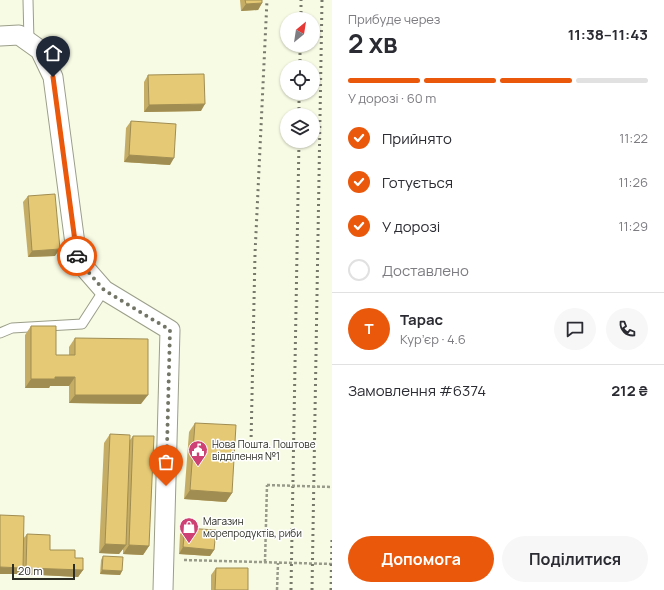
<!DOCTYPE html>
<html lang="uk">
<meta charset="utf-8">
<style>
body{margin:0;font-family:Manrope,sans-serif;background:#f7f7f7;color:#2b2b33;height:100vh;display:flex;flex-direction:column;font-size:15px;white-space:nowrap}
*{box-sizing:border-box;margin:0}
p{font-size:13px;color:#7c7c81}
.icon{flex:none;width:22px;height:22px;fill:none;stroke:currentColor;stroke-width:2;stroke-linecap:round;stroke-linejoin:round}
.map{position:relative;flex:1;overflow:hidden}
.panel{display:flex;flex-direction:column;background:#fff;width:332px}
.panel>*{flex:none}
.needle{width:26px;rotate:30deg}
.fabs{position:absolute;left:280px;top:12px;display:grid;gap:8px}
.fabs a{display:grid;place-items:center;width:40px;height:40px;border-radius:50%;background:#fff;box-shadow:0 1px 3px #0004;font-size:20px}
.scale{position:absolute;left:12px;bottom:10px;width:63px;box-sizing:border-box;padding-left:4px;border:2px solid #2c2d24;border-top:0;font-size:11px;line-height:14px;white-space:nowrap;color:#2c2d24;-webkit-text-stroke:3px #fff;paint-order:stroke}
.pin{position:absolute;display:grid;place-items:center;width:34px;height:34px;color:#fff;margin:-41px -17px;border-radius:50% 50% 50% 0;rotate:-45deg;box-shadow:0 0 4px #0007}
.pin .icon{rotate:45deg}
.courier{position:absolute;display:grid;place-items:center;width:40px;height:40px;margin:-20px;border:3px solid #ea580c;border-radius:50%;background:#fff;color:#222;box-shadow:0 1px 5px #0007}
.summary em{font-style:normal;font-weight:700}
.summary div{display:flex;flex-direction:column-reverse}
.summary{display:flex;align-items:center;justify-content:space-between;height:68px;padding:0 16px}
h1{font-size:26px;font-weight:700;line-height:30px}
.bar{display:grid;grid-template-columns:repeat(4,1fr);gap:6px 4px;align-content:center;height:48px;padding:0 16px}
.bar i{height:5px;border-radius:3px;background:#e1e1e2}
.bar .current{background:#ea580c}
.bar p{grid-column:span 4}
.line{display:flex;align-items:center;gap:10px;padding:0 16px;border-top:1px solid #e1e1e2}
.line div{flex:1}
.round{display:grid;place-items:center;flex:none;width:42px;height:42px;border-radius:21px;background:#f7f7f7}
ol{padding:0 16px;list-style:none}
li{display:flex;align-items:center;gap:12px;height:44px}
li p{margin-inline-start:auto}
li .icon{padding:4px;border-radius:50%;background:#ea580c;color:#fff;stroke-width:4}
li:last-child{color:#7c7c81}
li i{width:22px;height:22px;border:2px solid #e1e1e2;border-radius:50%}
.primary-button{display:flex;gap:8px;margin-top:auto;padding:8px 16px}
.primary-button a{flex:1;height:46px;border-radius:24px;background:#ea580c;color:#fff;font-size:16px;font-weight:700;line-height:46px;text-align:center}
.primary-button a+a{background:#f7f7f7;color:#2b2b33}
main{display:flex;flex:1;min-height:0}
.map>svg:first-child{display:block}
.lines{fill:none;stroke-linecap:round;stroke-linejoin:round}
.service-casing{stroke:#9b9e89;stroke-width:11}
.minor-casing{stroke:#9b9e89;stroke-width:21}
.path{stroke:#989a8a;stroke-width:2.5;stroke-dasharray:3 2;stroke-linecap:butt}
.service{stroke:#fff;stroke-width:9}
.minor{stroke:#fff;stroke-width:19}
.rail{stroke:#77796b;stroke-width:3;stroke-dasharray:2 4;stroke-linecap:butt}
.path-bridge{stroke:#989a8a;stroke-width:2.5;stroke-dasharray:3 2;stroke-linecap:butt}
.wall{fill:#c5ad65}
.shaded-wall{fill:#a08d52}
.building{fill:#e5c975;stroke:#a08d52}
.done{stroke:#737567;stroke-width:4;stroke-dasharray:0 7.2}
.route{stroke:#ea580c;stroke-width:5}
.labels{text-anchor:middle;stroke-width:3;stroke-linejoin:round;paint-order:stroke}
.poi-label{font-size:10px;fill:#2c2d24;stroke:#fff;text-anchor:start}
</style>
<main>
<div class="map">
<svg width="332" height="590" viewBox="0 0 332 590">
<rect width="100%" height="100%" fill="#f7fbe4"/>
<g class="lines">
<defs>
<path id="service" d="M28 0 29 41
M0 333 12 328 82 324 104 290"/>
<path id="minor" d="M0 36 19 35 40 50 53 77 77 259 104 290 170 330 163 590"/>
</defs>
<use href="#service" class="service-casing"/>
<use href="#minor" class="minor-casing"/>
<path class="path" d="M184 560 332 564
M265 562 267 485
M277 590 278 563"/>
<use href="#service" class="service"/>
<use href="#minor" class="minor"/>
<path class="rail" d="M301 19V0
M300 67V45
M299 115V93
M251 443 255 254 267 0
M291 590 299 141
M312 590 322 0
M331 590 332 537"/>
<path class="path-bridge" d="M267 485 332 487"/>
</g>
<path class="wall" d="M240 0H262V3L258 10 241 11Z
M148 75 201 111 144 112V82Z
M131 121 170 165 124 162 126 128Z
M28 196 55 256 28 257 23 202Z
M31 326 56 355H69V347L75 338 141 404 69 403V386H50L49 388H25V335Z
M195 423 232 493 226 502 184 499 189 432Z
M110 434 130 440 133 436 149 546 143 555 123 554V549L119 554 99 553 104 443Z
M185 528 214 550 210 556 179 554 180 534Z
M27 534 50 550 75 558 83 570 78 577 21 574V570L18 574 23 539Z
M103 556 122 571 120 575 100 574 101 560Z
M216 568 248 590H211V575Z"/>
<path class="shaded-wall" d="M262 3 258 10 241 11 246 4Z
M205 104 201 111 144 112 149 105Z
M129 155 174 158 170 165 124 162Z
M60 249 55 256 28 257 32 251Z
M55 377H75L69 386H50L49 388H25L31 379Z
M75 395H148L141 404 69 403Z
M190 490 232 493 226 502 184 499Z
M105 544 126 545 119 554 99 553Z
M129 545 149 546 143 555 123 554Z
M183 547 214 550 210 556 179 554Z
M0 567 23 568 18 574H0Z
M26 568 83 570 78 577 21 574Z
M102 570 122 571 120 575 100 574Z"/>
<path class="building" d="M245 0H262V3L246 4Z
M204 74 205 104 149 105 148 75Z
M131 121 176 124 174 158 129 155Z
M55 194 60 249 32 251 28 196Z
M31 326H56V355H75V338L148 339V395H75V377H55V379H31Z
M195 423 236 425 232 493 190 490Z
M110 434 130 435 126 545 105 544Z
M133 436H154L149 546 129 545Z
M0 515 24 516 23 568 0 567Z
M185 528 216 530 214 550 183 547Z
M27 534 50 535V550H75V558H83V570L26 568Z
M103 556 123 557 122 571 102 570Z
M216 568H248V590H215Z"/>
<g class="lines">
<path class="done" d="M77 256V259L104 290 170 330 166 486"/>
<path class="route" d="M53 77 77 256"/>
</g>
<defs>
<symbol id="civic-pin" viewBox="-11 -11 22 30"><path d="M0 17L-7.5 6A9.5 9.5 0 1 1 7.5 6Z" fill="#cd4175" stroke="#fff"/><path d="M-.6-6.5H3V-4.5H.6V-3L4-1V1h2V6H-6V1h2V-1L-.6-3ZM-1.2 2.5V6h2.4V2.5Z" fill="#fff"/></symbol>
<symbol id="shop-pin" viewBox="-11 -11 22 30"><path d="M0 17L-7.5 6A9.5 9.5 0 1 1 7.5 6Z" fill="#cd4175" stroke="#fff"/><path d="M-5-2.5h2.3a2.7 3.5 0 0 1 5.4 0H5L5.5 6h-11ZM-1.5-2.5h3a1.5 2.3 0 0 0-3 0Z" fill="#fff"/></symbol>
</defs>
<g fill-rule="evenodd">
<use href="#civic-pin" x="187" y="439" width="22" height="30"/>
<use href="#shop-pin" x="178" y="516" width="22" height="30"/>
</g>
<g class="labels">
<g class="poi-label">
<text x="212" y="448">Нова Пошта. Поштове<tspan x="212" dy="12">відділення №1</tspan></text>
<text x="203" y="525">Магазин<tspan x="203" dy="12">морепродуктів, риби</tspan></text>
</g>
</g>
</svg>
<div class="fabs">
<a><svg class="needle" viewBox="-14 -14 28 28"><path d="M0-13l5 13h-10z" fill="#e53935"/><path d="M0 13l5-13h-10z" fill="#7c7c81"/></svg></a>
<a><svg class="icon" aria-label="locate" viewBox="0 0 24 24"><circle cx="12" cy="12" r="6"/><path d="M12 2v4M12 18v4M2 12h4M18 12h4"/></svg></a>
<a><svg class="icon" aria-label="layers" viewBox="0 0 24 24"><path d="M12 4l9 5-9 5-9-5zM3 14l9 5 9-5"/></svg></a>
</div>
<div class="scale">20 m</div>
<div class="pin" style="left:166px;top:486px;background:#ea580c"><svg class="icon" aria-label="bag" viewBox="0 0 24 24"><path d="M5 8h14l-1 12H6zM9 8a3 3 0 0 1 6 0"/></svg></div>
<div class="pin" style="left:53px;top:77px;background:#1f2937"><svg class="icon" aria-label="home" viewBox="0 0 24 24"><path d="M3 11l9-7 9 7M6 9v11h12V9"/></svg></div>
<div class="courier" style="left:77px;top:256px"><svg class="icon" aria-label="car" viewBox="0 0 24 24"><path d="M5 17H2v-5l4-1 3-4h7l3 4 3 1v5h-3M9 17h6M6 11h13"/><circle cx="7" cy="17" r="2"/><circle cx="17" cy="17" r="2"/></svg></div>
</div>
<section class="panel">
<div class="summary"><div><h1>2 хв</h1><p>Прибуде через</p></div><em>11:38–11:43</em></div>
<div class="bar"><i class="current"></i><i class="current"></i><i class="current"></i><i></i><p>У дорозі · 60 m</p></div>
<ol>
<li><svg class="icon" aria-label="check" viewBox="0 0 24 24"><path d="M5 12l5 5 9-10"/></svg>Прийнято<p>11:22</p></li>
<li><svg class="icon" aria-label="check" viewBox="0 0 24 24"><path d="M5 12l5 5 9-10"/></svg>Готується<p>11:26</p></li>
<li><svg class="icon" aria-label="check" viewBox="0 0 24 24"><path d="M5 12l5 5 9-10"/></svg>У дорозі<p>11:29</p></li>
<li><i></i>Доставлено</li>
</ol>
<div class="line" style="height:72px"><b class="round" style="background:#ea580c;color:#fff">Т</b><div><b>Тарас</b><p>Кур’єр · 4.6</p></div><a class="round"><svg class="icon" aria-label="chat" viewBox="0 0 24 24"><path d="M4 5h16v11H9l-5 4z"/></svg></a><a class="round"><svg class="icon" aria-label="phone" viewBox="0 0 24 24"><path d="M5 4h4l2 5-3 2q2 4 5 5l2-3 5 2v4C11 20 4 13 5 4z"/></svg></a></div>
<div class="line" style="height:52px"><div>Замовлення #6374</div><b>212 ₴</b></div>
<div class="primary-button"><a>Допомога</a><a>Поділитися</a></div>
</section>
</main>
